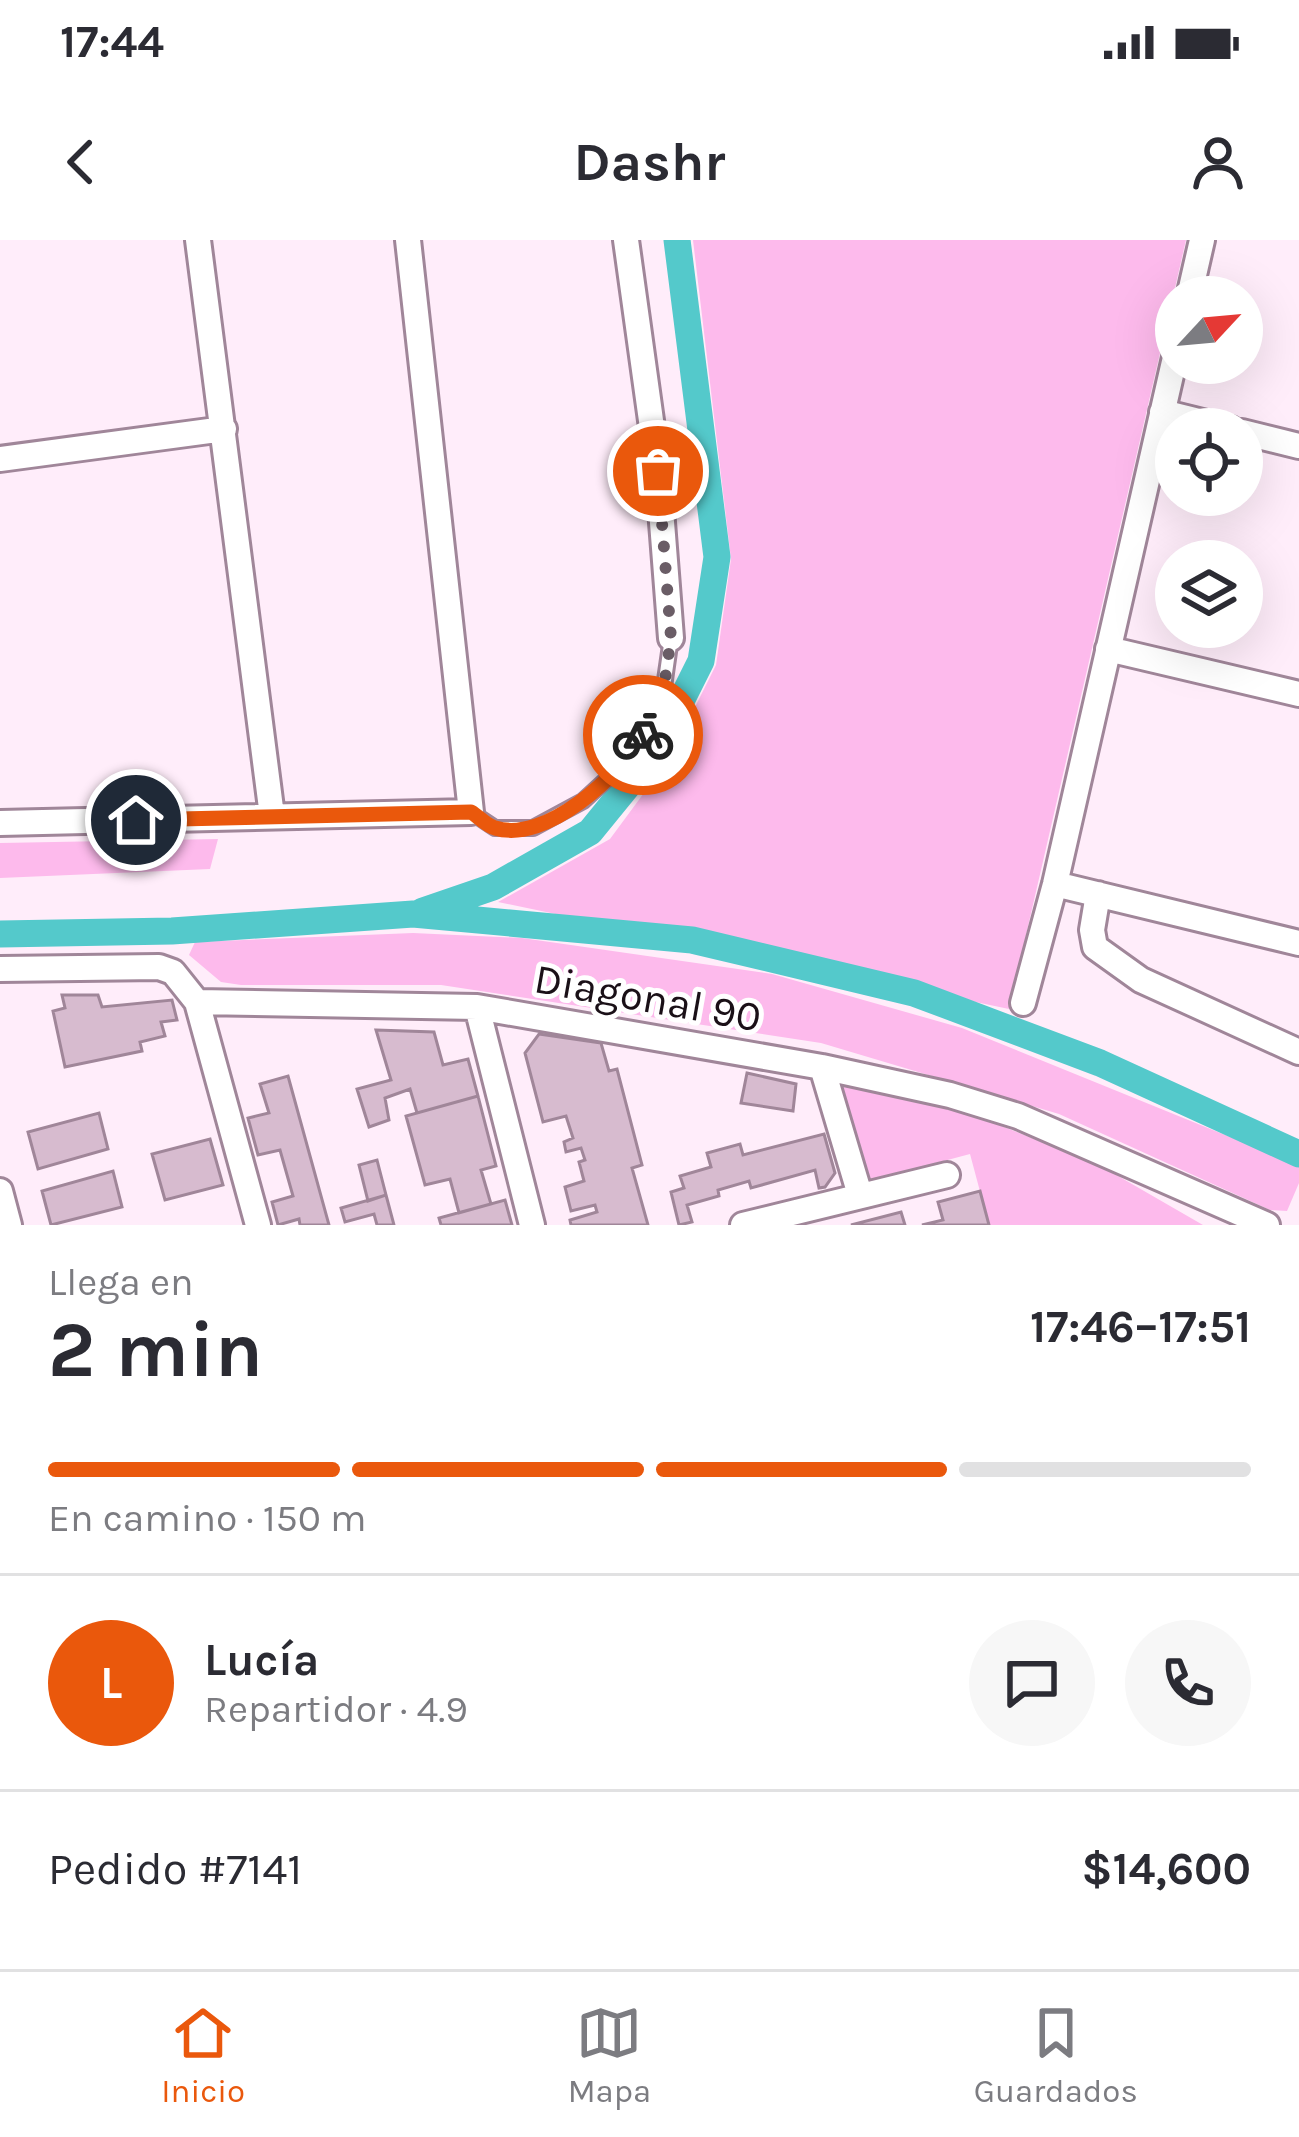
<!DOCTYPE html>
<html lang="es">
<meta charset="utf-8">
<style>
body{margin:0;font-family:Karla,sans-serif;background:#f7f7f7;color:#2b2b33;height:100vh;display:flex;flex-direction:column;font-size:45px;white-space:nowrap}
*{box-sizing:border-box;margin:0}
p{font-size:39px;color:#7c7c81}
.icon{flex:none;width:66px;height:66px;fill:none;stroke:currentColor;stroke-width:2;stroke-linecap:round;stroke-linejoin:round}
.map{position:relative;height:985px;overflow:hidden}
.panel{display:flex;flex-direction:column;background:#fff;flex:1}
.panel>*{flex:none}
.needle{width:78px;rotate:64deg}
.fabs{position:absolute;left:1155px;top:36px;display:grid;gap:24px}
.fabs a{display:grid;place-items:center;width:108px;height:108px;border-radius:50%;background:#fff;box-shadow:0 12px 48px #0002;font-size:60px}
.pin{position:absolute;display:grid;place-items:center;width:102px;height:102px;color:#fff;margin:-51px;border:6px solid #fff;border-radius:50%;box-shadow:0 3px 12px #0007}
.courier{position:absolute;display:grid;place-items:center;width:120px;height:120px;margin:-60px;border:9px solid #ea580c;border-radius:50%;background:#fff;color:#222;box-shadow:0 3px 15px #0007}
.head em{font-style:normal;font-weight:700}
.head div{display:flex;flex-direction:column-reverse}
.head{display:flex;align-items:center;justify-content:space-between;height:204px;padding:0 48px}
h1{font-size:78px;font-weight:700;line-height:90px}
.bar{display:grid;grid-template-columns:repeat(4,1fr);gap:18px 12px;align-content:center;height:144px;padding:0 48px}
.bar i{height:15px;border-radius:9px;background:#e1e1e2}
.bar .selected{background:#ea580c}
.bar p{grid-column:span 4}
.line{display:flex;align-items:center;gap:30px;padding:0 48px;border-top:3px solid #e1e1e2}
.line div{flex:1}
.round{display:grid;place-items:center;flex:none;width:126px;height:126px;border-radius:63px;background:#f7f7f7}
.status{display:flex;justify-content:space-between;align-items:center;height:84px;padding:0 60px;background:#fff;direction:ltr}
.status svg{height:33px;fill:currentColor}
header{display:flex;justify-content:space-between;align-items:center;height:156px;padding:0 48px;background:#fff;font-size:54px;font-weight:700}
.menu{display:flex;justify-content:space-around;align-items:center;height:168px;border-top:3px solid #e1e1e2;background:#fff;font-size:33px;color:#7c7c81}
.menu a{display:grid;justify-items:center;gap:6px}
.menu .selected{color:#ea580c}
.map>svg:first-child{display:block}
.green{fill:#fdbaec}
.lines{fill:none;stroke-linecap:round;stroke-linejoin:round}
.canal{stroke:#54c9cb;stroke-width:27}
.building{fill:#d7bbcf;stroke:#a08699;stroke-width:3}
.lane-casing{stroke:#a08699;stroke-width:18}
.street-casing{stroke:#a08699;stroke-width:30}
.lane{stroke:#fff;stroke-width:12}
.street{stroke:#fff;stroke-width:24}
.done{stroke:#6a5d66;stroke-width:12;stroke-dasharray:0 21.6}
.route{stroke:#ea580c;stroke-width:15}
.labels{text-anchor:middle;stroke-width:10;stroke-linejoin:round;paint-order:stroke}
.street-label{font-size:42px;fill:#1a1017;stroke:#fff}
</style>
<div class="status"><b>17:44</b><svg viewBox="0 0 49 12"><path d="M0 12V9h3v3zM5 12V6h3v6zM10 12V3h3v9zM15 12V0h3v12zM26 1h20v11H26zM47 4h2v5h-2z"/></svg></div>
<header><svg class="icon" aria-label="back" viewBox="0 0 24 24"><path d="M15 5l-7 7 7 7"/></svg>Dashr<svg class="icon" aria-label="person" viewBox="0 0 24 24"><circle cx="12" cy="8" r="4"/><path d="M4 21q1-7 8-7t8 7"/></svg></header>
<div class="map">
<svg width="1299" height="985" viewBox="0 0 1299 985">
<rect width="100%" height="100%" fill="#ffedfa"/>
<path class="green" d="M693 0H1186L1009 769 498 662 610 599 669 519 716 425 731 319Z
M218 599 210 629 0 638V603Z
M413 693 522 698 772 734 962 788 1299 925V943L1287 971 1270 970 1059 874 821 803 441 745H241L221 742 189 715 195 702Z
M835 837 959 869 1099 925 1203 985H989L970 914 865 942Z"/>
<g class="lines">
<path class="canal" d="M423 671 493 647 590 592 656 511 701 421 717 317 677 0
M0 694 172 691 413 674 692 700 914 753 1100 823 1299 914"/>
</g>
<path class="building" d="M62 755H98L102 767 172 760 177 780 161 782 165 796 140 802 142 811 65 827 53 771 65 768Z
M376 790 434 792 443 825 468 819 478 856 417 873 410 849 385 858 389 880 369 887 357 849 391 840Z
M539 794 601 803 609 831 617 829 642 925 632 928 648 985H571L570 980 597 972 595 965 571 971 565 947 584 941 579 922 585 920 581 908 566 912 564 902 573 898 566 876 543 882 525 813Z
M747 833 796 844 793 871 741 863Z
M288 836 329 985H300L299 979 278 985 272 962 293 956 280 910 258 915 248 878 269 873 260 844Z
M478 856 496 926 481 930 491 964 459 973 450 939 425 945 406 876Z
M99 873 108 909 38 929 28 892Z
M824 894 835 933 825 947 819 948 815 930 751 948 749 941 718 950 719 956 687 965 692 982 679 985 671 952 684 948 680 936 711 927 707 913 740 904 743 915Z
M210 899 223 945 165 960 152 914Z
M377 920 386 955 368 961 359 925Z
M113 931 122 967 51 985 42 951Z
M980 951 989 985H922L943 980 938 962Z
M386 955 394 985H377L374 974 345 982 341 968Z
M505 960 512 985H441L439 978Z
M901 972 905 985H851Z"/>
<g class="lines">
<defs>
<path id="lane" d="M471 572 495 588H533L583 561 620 527 638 503 662 461 671 398"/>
<path id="street" d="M198 0 272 576
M626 0 658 231 671 398
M1189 57 1202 0
M1162 172 1231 189
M1242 192 1299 206
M0 219 224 189
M1108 409 1299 454
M0 583 471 572 408 0
M1055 644 1299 703
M1098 654 1092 690 1095 707 1141 740 1299 812
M0 729 159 727 173 732 197 762 477 767 822 827 950 855 1018 876 1267 985
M197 762 258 985
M1023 763 1055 644 1176 113
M477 767 532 985
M822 827 860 955
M0 951 9 985
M743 985 947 935"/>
</defs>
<use href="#lane" class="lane-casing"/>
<use href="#street" class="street-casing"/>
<use href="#lane" class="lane"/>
<use href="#street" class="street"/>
</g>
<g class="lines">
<path class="done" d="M643 495 662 461 671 398 658 231"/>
<path class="route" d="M136 580 471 572C478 576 487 586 495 588 546 604 620 535 643 495"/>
</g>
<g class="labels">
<g class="street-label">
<text transform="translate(648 757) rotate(10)" y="15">Diagonal 90</text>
</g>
</g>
</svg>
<div class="fabs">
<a><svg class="needle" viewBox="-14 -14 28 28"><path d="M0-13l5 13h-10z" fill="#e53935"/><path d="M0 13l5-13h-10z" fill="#7c7c81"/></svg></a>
<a><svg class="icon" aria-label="locate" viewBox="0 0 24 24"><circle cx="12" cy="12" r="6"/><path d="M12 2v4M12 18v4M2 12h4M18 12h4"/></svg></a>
<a><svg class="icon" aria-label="layers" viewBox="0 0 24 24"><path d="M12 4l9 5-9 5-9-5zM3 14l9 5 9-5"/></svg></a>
</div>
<div class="pin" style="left:658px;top:231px;background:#ea580c"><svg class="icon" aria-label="bag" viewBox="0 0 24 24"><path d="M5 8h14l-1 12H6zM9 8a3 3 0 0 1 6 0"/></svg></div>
<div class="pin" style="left:136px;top:580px;background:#1f2937"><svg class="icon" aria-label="home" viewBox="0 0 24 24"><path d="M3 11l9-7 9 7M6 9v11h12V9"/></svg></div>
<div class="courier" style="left:643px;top:495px"><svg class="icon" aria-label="bike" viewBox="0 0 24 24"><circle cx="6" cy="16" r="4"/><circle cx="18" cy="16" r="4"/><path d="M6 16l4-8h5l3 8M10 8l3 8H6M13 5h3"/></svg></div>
</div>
<section class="panel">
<div class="head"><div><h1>2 min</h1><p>Llega en</p></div><em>17:46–17:51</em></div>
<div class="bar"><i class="selected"></i><i class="selected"></i><i class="selected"></i><i></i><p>En camino · 150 m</p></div>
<div class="line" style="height:216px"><b class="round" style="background:#ea580c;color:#fff">L</b><div><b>Lucía</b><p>Repartidor · 4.9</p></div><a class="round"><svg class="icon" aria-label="chat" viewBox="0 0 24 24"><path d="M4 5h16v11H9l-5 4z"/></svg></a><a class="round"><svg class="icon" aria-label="phone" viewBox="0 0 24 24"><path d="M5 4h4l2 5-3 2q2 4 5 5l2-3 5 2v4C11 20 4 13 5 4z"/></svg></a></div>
<div class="line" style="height:156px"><div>Pedido #7141</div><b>$14,600</b></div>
</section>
<nav class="menu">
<a class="selected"><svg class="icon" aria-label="home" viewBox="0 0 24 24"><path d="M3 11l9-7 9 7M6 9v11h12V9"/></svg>Inicio</a>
<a><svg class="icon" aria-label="map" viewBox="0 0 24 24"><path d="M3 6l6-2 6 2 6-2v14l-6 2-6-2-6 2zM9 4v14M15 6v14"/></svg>Mapa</a>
<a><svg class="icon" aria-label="saved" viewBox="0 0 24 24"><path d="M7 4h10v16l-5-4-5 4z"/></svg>Guardados</a>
</nav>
